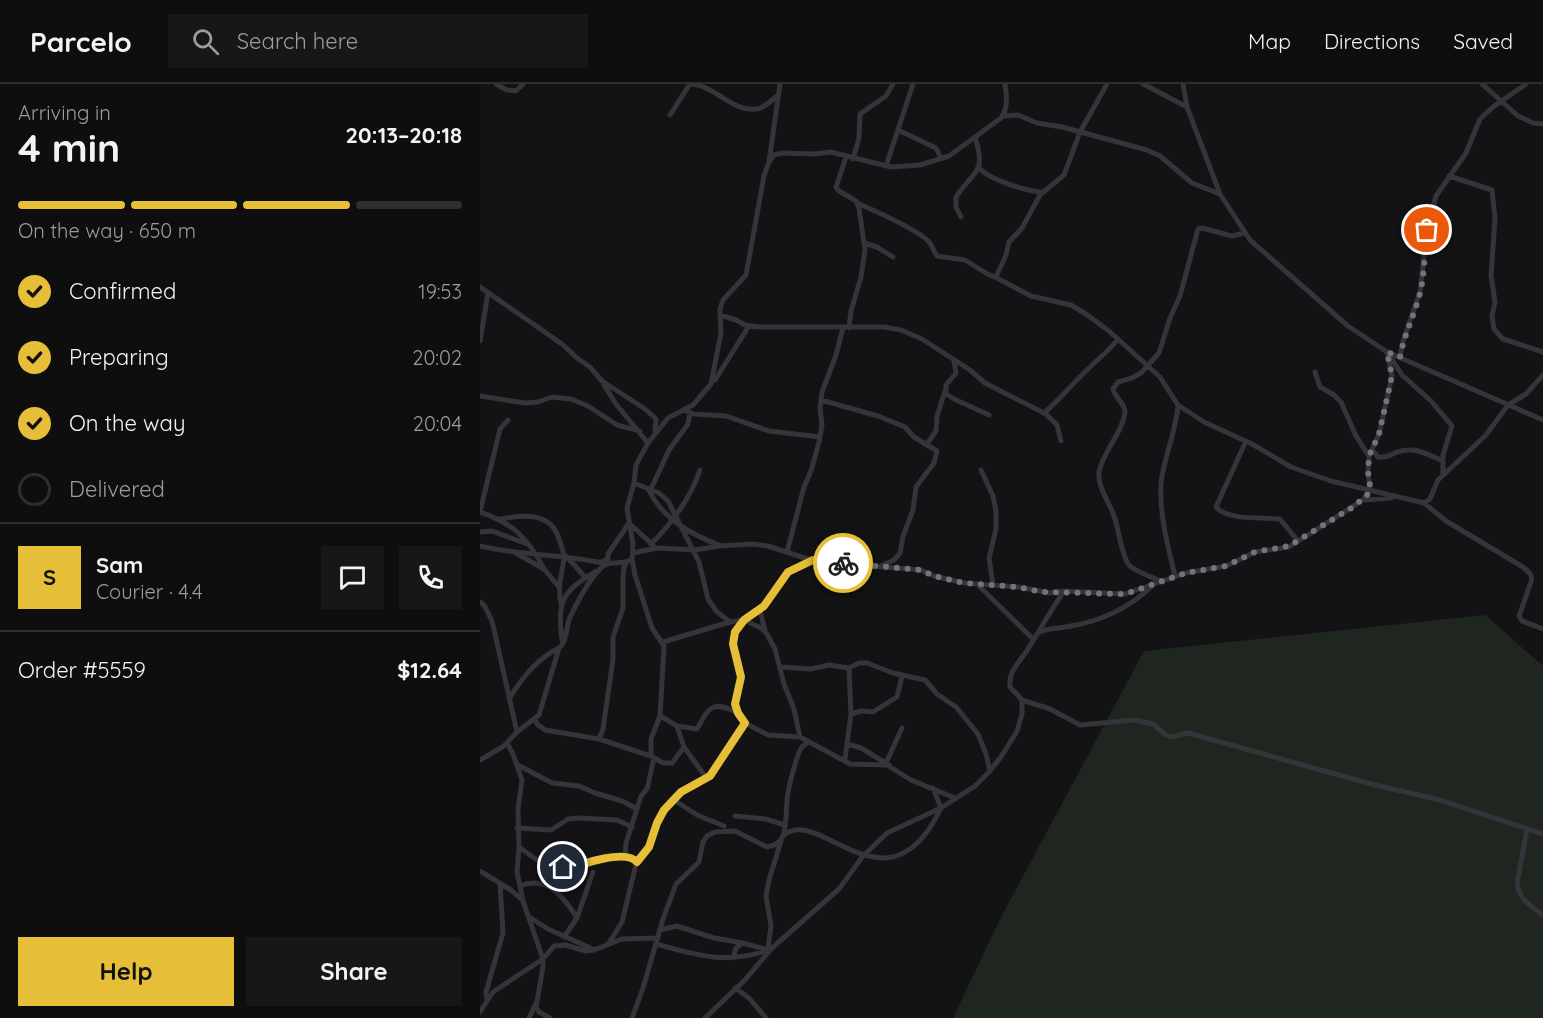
<!DOCTYPE html>
<meta charset="utf-8">
<style>
body{margin:0;font-family:Quicksand,sans-serif;background:#171718;color:#f1f3f6;height:100vh;display:flex;flex-direction:column;font-size:22px;white-space:nowrap}
*{box-sizing:border-box;margin:0}
p{font-size:20px;color:#9b9c9e}
.icon{flex:none;width:33px;height:33px;fill:none;stroke:currentColor;stroke-width:2;stroke-linecap:round;stroke-linejoin:round}
.map{position:relative;flex:1;overflow:hidden}
.side{display:flex;flex-direction:column;background:#0e0e0f;width:480px}
.side>*{flex:none}
.pin{position:absolute;display:grid;place-items:center;width:51px;height:51px;color:#fff;margin:-26px;border:3px solid #fff;border-radius:50%;box-shadow:0 2px 6px #0007}
.courier{position:absolute;display:grid;place-items:center;width:60px;height:60px;margin:-30px;border:4px solid #e6be38;border-radius:50%;background:#fff;color:#222;box-shadow:0 2px 8px #0007}
.head em{font-style:normal;font-weight:800}
.head div{display:flex;flex-direction:column-reverse}
.head{display:flex;align-items:center;justify-content:space-between;height:102px;padding:0 18px}
h1{font-size:39px;font-weight:800;line-height:45px}
.bar{display:grid;grid-template-columns:repeat(4,1fr);gap:9px 6px;align-content:center;height:72px;padding:0 18px}
.bar i{height:8px;border-radius:4px;background:#2e2e2f}
.bar .on{background:#e6be38}
.bar p{grid-column:span 4}
.line{display:flex;align-items:center;gap:15px;padding:0 18px;border-top:2px solid #2e2e2f}
.line div{flex:1}
.round{display:grid;place-items:center;flex:none;width:63px;height:63px;border-radius:0px;background:#171718}
ol{padding:0 18px;list-style:none}
li{display:flex;align-items:center;gap:18px;height:66px}
li p{margin-inline-start:auto}
li .icon{padding:6px;border-radius:50%;background:#e6be38;color:#111;stroke-width:4}
li:last-child{color:#9b9c9e}
li i{width:33px;height:33px;border:3px solid #2e2e2f;border-radius:50%}
.primary-button{display:flex;gap:12px;margin-top:auto;padding:12px 18px}
.primary-button a{flex:1;height:69px;border-radius:0px;background:#e6be38;color:#111;font-size:24px;font-weight:800;line-height:69px;text-align:center}
.primary-button a+a{background:#171718;color:#f1f3f6}
header{display:flex;align-items:center;gap:36px;box-sizing:border-box;height:84px;padding:0 30px;background:#0e0e0f;border-bottom:2px solid #2e2e2f}
header strong{font-size:28px}
nav{display:flex;gap:33px;margin-inline-start:auto;font-size:21px}
.search{width:420px;height:54px;background:#171718;display:flex;align-items:center;gap:15px;box-sizing:border-box;padding:0 21px;border-radius:0px;color:#9b9c9e;font-size:22px}
main{display:flex;flex:1;min-height:0}
.map>svg:first-child{display:block}
.green{fill:#1f2620}
.lines{fill:none;stroke-linecap:round;stroke-linejoin:round}
.minor{stroke:#343439;stroke-width:5}
.done{stroke:#72747c;stroke-width:6;stroke-dasharray:0 10.8}
.route{stroke:#e6be38;stroke-width:8}
</style>
<header>
<strong>Parcelo</strong>
<div class="search"><svg class="icon" aria-label="search" viewBox="0 0 24 24"><circle cx="10" cy="10" r="6"/><path d="M15 15l6 6"/></svg>Search here</div>
<nav><a>Map</a><a>Directions</a><a>Saved</a></nav>
</header>
<main>
<section class="side">
<div class="head"><div><h1>4 min</h1><p>Arriving in</p></div><em>20:13–20:18</em></div>
<div class="bar"><i class="on"></i><i class="on"></i><i class="on"></i><i></i><p>On the way · 650 m</p></div>
<ol>
<li><svg class="icon" aria-label="check" viewBox="0 0 24 24"><path d="M5 12l5 5 9-10"/></svg>Confirmed<p>19:53</p></li>
<li><svg class="icon" aria-label="check" viewBox="0 0 24 24"><path d="M5 12l5 5 9-10"/></svg>Preparing<p>20:02</p></li>
<li><svg class="icon" aria-label="check" viewBox="0 0 24 24"><path d="M5 12l5 5 9-10"/></svg>On the way<p>20:04</p></li>
<li><i></i>Delivered</li>
</ol>
<div class="line" style="height:108px"><b class="round" style="background:#e6be38;color:#111">S</b><div><b>Sam</b><p>Courier · 4.4</p></div><a class="round"><svg class="icon" aria-label="chat" viewBox="0 0 24 24"><path d="M4 5h16v11H9l-5 4z"/></svg></a><a class="round"><svg class="icon" aria-label="phone" viewBox="0 0 24 24"><path d="M5 4h4l2 5-3 2q2 4 5 5l2-3 5 2v4C11 20 4 13 5 4z"/></svg></a></div>
<div class="line" style="height:78px"><div>Order #5559</div><b>$12.64</b></div>
<div class="primary-button"><a>Help</a><a>Share</a></div>
</section>
<div class="map">
<svg width="1063" height="934" viewBox="0 0 1063 934">
<rect width="100%" height="100%" fill="#131214"/>
<path class="green" d="M1005 531 1063 582V934H473L520 835 664 567Z"/>
<g class="lines">
<path class="minor" d="M16 0 27 6 36 7 43 0
M210 0C234 0 252 29 277 25 284 24 291 17 297 12
M663 0 707 23
M703 0 707 23 740 110 770 156 868 242 907 268 1063 336
M1002 0 1038 32 1053 39 1063 40
M190 31 210 0
M524 32 538 31 557 39 582 43 667 66 680 72 712 99 740 110
M418 46 456 64 461 74
M366 73 356 103 359 107 376 117 379 124 385 166 381 193 371 227 369 244
M373 75 379 54 380 30 406 12 413 0
M289 78 294 71 302 69 334 70 351 68 411 83 440 81 469 72 521 34C528 25 527 11 525 0
M406 82 433 0
M499 84C510 96 546 107 562 108
M969 92 1012 106 1015 134 1011 192 1015 218 1012 232 1014 245 1023 255 1063 268
M377 119C393 126 441 147 450 159 453 164 454 168 457 172L485 176 509 191 516 193 526 171 529 158 542 144 560 111 584 91 600 48 627 0
M481 133 476 123V113C493 87 507 90 495 53
M384 159 397 163 413 173
M515 193 551 212 591 221 606 230 629 247 680 293 698 321 724 338 772 360 811 383 851 397 944 419 950 415 958 396 1006 351 1028 321 1046 310 1063 291
M0 203 82 260 97 274 110 283 122 297 165 325 176 335 175 347
M240 231 256 236 265 241 280 243H404L421 246 442 255 490 286 505 299 566 330 577 341 581 357
M0 257 8 209
M909 271 922 291 951 317 972 342 963 371V391
M920 273 923 257 940 208 947 146 956 112 986 69 1000 35 1013 23 1046 0
M474 276 476 289 466 301V310L474 315 509 331
M835 288 840 303 854 311 861 318 876 352 889 372
M235 296 269 242
M124 301 136 320 168 359
M0 312 45 319 58 318 72 313 91 315 108 322 137 341 160 347
M341 316 398 332 425 343 434 353 457 367 454 379 436 403 433 426 423 452 420 469 414 476 401 482
M203 326 214 330 246 332 289 347 340 353
M564 329C580 315 593 299 608 285 619 274 628 268 638 255
M766 357 736 423C748 437 783 433 800 435L818 457
M447 360 456 347 457 332 465 307
M892 366 898 373C907 375 912 369 921 367 936 363 949 371 963 377
M501 386 513 412 516 427V445L509 474 513 501
M154 399 179 409 188 417 219 478 228 515 236 527 250 538
M168 405C183 435 210 450 239 461
M171 405 189 366 208 340 210 329
M884 416 911 414
M944 419 966 437 1043 483C1049 488 1053 491 1051 498L1039 532 1042 537 1063 545
M0 428 20 345 28 336
M0 428C33 439 48 454 64 485
M20 435C42 431 71 427 79 455 81 461 84 468 84 474 82 493 77 499 81 520
M0 448 12 447 47 460
M171 460C192 439 211 413 220 386
M0 462C42 472 85 470 127 480
M34 468 64 485 79 503
M307 468 324 403 331 387 339 358 342 341 340 324 342 308 356 271 363 244
M153 469 177 464 215 466 239 462 273 460 288 462 337 478 441 486 454 492 484 499 538 503 570 509 584 507 645 510 706 489 746 482 775 468 809 463 883 416 890 405 888 388 889 372 899 350 912 292 907 268
M86 472 106 494
M152 475 155 491 172 544 184 562 180 632 171 655V672
M332 476 308 487 284 522 264 536 255 548 253 560 261 593 255 620 258 629 265 639 288 651 320 653 370 680 407 681 431 696 475 714
M121 478 128 475V470L149 439 173 461
M695 492C688 463 679 429 681 399 684 373 696 348 698 321
M683 498C673 493 657 489 649 481 641 471 639 445 634 432 630 419 617 403 619 388 623 367 642 350 645 329 646 320 634 313 633 305L638 298 652 294 661 289 679 269 690 234 700 212 718 145 722 144 752 152 764 149
M497 500 553 555
M584 507C571 526 560 546 548 565 540 578 528 587 530 603L542 616 570 625 600 641 655 636 673 640 686 651 691 653 708 649 891 700 960 716 1063 750
M0 518 4 521 12 537 37 648
M280 526 285 547
M558 549C568 543 580 545 591 542 621 537 650 523 672 502
M82 556C77 517 82 507 117 487
M183 558 250 538 264 536 281 544 287 550 295 565 304 600 314 625 320 653
M301 583 331 585 349 581 369 584 379 579H387L413 589 445 596 457 610 476 623 498 650 506 670 510 687
M29 615C41 595 58 574 79 564
M371 630 381 627 393 628 417 613 422 592
M180 632 197 642 204 663 227 695
M55 636 58 641 65 646 119 655 171 672 183 679H192L204 663
M197 642 217 645C230 622 232 616 258 629
M119 655 123 645 133 575V553L143 524V494L144 483 147 478
M27 659 33 670 42 696 38 725 39 763 37 788 43 817 63 875V883L56 923 59 928 70 934
M368 660 381 664 409 681
M365 675 371 630 369 584
M0 676 24 662 37 648 59 631 79 564C87 558 86 543 90 533 98 517 108 497 121 484 130 475 143 482 152 475L153 460 147 424 154 399 156 381 168 359 188 334 213 321 231 300 241 249 240 225 243 216 266 191 284 92 289 78 300 0
M406 679 422 644
M38 681 72 699 99 702 115 709 142 717 157 725
M194 716 217 731 244 742
M255 732 286 735 305 741
M37 744 71 746 88 735 98 734 137 736 152 743
M1047 745 1037 799C1039 815 1050 822 1063 831
M303 752C338 718 407 837 461 724L453 704
M39 763 64 781 89 786
M145 773 146 759 161 712 167 705 174 674
M0 787 31 806 42 816
M66 801C75 794 84 788 94 783 107 778 147 766 157 778
M40 802C67 791 84 813 97 834
M49 833 68 845 113 865
M180 846 197 842 234 854 263 859
M84 853 97 834 113 788
M129 859 142 838 157 776 169 763 181 730 201 708 230 692 265 639
M176 860C219 872 248 881 291 865
M288 864 291 842 286 812 289 796 301 757
M253 874 256 864 263 859 288 866
M255 904 269 914 286 934
M7 917 6 908 23 849 20 799
M0 928 13 908 63 875 74 862 85 861 106 867 114 866 142 855 178 854
M49 934 56 919
M152 934 163 904 183 835 196 800 219 778 223 758 227 752 235 748 255 747 287 763C293 762 299 759 302 754 307 743 306 728 307 717 307 708 317 669 322 663 324 660 326 660 329 658
M225 934 265 896 292 864 359 805 383 772 407 749 461 724 495 702 507 690 521 673 537 647 542 630V616"/>
</g>
<g class="lines">
<path class="done" d="M363 479 441 486 454 492 484 499 538 503 562 508 645 510 706 489 746 482 775 468 809 462 873 423 888 410 890 399 888 388 889 372 899 350 912 292 907 268 920 273C924 252 933 234 939 213 945 192 944 168 947 146"/>
<path class="route" d="M83 783 89 786C103 779 146 765 157 778L169 763 177 739 184 726 201 708 230 692 265 639 258 629 255 620 261 593 253 560 255 548 264 536 284 522 308 488 333 476 337 478 363 479"/>
</g>
</svg>
<div class="pin" style="left:947px;top:146px;background:#ea580c"><svg class="icon" aria-label="bag" viewBox="0 0 24 24"><path d="M5 8h14l-1 12H6zM9 8a3 3 0 0 1 6 0"/></svg></div>
<div class="pin" style="left:83px;top:783px;background:#1f2937"><svg class="icon" aria-label="home" viewBox="0 0 24 24"><path d="M3 11l9-7 9 7M6 9v11h12V9"/></svg></div>
<div class="courier" style="left:363px;top:479px"><svg class="icon" aria-label="bike" viewBox="0 0 24 24"><circle cx="6" cy="16" r="4"/><circle cx="18" cy="16" r="4"/><path d="M6 16l4-8h5l3 8M10 8l3 8H6M13 5h3"/></svg></div>
</div>
</main>
